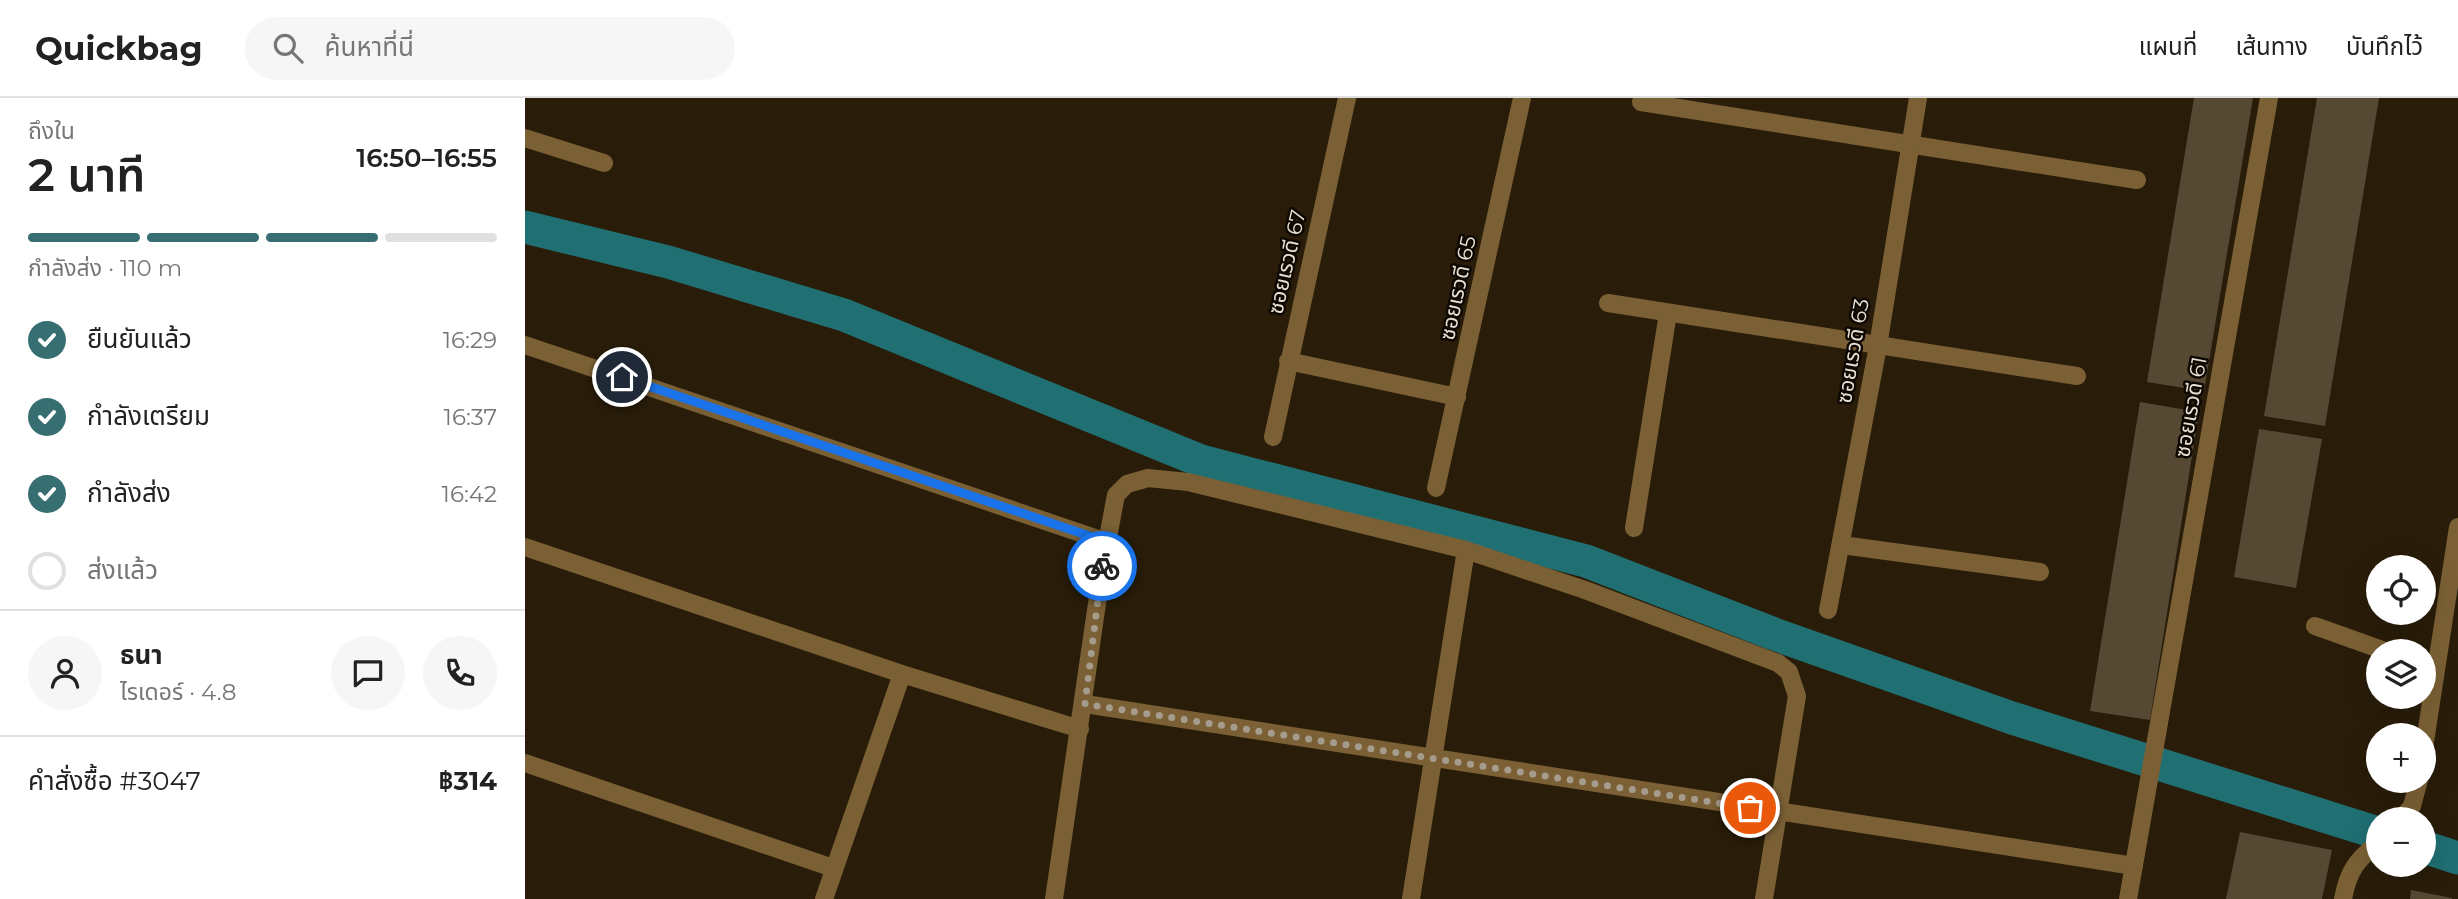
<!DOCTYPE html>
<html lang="th">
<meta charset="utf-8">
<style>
body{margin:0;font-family:Montserrat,"Noto Sans Thai",sans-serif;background:#f6f6f6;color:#222;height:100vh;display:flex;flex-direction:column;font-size:26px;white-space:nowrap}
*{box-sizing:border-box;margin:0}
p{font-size:23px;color:#767676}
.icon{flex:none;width:38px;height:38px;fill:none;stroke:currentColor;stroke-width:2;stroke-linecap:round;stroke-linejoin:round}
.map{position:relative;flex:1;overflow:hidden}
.side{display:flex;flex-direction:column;background:#fff;width:525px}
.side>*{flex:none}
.tools{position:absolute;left:1841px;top:457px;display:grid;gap:14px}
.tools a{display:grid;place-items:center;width:70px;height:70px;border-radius:50%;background:#fff;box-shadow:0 7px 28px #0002;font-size:35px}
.pin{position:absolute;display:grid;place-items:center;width:60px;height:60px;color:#fff;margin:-30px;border:4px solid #fff;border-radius:50%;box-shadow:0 2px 7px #0007}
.courier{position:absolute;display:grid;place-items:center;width:70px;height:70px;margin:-35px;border:5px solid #1a73e8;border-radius:50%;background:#fff;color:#222;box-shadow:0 2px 9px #0007}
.headline em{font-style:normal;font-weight:600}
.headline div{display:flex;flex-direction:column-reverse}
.headline{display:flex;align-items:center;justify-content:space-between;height:119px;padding:0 28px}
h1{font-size:46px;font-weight:600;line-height:52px}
.bar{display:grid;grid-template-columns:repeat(4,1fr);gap:10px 7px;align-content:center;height:84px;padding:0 28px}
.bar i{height:9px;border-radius:5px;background:#e0e0e0}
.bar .selected{background:#376e72}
.bar p{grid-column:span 4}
.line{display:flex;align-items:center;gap:18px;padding:0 28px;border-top:2px solid #e0e0e0}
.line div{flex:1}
.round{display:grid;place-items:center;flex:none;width:74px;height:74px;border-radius:37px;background:#f6f6f6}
ol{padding:0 28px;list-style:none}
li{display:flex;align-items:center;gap:21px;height:77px}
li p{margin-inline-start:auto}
li .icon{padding:7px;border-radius:50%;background:#376e72;color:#fff;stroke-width:4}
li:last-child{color:#767676}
li i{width:38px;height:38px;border:4px solid #e0e0e0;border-radius:50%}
header{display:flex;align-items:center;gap:42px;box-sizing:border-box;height:98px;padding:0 35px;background:#fff;border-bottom:2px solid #e0e0e0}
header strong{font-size:33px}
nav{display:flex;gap:38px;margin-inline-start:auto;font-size:24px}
.search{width:490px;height:63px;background:#f6f6f6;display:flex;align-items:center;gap:18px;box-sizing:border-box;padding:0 24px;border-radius:38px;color:#767676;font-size:26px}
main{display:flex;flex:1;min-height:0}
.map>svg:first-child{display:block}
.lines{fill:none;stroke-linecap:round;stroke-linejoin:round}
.canal{stroke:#1f6f73;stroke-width:33}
.building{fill:#564934}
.lane{stroke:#7b6035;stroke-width:18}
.street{stroke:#7b6035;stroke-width:18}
.done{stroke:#a59c8d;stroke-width:7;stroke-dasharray:0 12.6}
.route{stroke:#1a73e8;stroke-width:9}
.labels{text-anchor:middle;stroke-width:5;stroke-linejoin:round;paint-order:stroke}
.street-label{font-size:21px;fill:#e8e0d4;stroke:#0e0803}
</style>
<header>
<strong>Quickbag</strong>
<div class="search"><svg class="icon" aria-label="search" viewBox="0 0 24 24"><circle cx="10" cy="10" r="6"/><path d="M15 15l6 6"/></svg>ค้นหาที่นี่</div>
<nav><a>แผนที่</a><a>เส้นทาง</a><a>บันทึกไว้</a></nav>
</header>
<main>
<section class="side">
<div class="headline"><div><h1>2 นาที</h1><p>ถึงใน</p></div><em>16:50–16:55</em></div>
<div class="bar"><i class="selected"></i><i class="selected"></i><i class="selected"></i><i></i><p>กำลังส่ง · 110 m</p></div>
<ol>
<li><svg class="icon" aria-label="check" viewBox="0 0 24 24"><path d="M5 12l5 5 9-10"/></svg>ยืนยันแล้ว<p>16:29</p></li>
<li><svg class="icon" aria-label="check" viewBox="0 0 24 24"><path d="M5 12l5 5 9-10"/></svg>กำลังเตรียม<p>16:37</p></li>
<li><svg class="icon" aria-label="check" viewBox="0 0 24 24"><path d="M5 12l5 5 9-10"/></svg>กำลังส่ง<p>16:42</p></li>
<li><i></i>ส่งแล้ว</li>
</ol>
<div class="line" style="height:126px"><a class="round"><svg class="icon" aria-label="person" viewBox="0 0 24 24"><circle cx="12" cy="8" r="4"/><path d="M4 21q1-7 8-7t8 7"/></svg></a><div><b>ธนา</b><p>ไรเดอร์ · 4.8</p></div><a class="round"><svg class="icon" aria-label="chat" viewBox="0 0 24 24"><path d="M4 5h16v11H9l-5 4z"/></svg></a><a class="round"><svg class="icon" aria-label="phone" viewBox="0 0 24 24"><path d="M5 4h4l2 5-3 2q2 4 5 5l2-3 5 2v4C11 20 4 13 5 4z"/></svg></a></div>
<div class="line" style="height:91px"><div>คำสั่งซื้อ #3047</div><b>฿314</b></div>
</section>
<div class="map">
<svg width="1933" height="801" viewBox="0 0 1933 801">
<rect width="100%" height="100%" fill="#291d09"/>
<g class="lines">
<path class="canal" d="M0 129 143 164 319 217 676 363 1061 463 1249 536 1487 620 1853 735
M1899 749 1933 760"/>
</g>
<path class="building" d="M1669 0H1728L1679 293 1622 284Z
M1792 0H1854L1800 328 1739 318Z
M1615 304 1674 314 1625 622 1565 613Z
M1734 331 1797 341 1771 490 1709 479Z
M1715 734 1807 752 1797 801H1701Z
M1886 792 1927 800V801H1885Z"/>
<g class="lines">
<path class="lane" d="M1116 4 1612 82
M1083 205 1552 278
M0 247 582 444
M763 263 932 299
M1109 430 1143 215
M1317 447 1515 474
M0 449 377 576 555 631
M1790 528 1860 553
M560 606 1609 768
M0 665 308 770
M299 801 377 576
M529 801 577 471 591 397 602 386 623 380 663 384 941 452 1060 492 1253 565 1264 574 1272 598 1239 801
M886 801 941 452"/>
<path class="street" d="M0 40 79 65
M748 339 822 0
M911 390 997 0
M1303 512 1353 248 1393 0
M1899 650 1933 429
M1876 721 1887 708 1894 682
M1603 801 1744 0
M1818 801C1823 774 1831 762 1853 745"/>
</g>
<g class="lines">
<path class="done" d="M577 468 560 606 1225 710"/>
<path class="route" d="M97 279 582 444 577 468"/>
</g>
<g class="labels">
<g class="street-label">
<text transform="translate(762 164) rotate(-77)" y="7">ซอยเรวดี 67</text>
<text transform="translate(933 190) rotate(-78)" y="7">ซอยเรวดี 65</text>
<text transform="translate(1328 253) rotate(-80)" y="7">ซอยเรวดี 63</text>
<text transform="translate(1666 309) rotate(-80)" y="7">ซอยเรวดี 61</text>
</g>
</g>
</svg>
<div class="tools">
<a><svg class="icon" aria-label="locate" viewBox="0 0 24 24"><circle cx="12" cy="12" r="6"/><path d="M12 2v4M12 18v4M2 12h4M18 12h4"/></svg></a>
<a><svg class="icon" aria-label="layers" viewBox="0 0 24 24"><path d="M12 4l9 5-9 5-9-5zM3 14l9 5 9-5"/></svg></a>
<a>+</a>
<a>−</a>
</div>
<div class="pin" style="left:1225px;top:710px;background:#ea580c"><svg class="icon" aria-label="bag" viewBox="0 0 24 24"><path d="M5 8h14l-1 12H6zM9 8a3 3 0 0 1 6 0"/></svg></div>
<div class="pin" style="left:97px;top:279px;background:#1f2937"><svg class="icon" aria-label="home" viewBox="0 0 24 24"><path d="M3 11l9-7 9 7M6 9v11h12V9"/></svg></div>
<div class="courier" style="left:577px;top:468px"><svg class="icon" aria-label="bike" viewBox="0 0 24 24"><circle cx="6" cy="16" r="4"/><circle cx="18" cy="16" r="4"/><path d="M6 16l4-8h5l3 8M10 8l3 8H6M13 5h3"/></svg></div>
</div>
</main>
